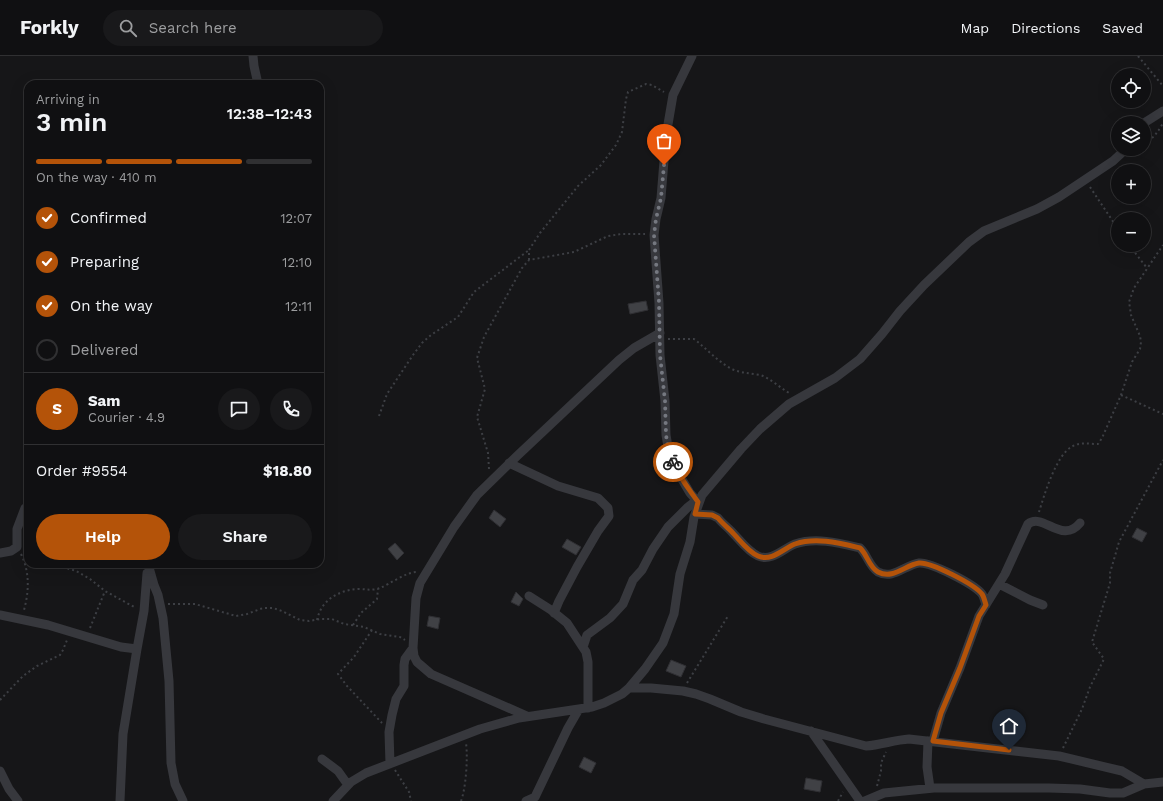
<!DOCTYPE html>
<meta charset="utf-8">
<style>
body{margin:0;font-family:"Work Sans",sans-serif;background:#19191b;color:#f1f3f6;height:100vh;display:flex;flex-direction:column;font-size:15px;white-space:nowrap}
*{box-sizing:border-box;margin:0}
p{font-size:13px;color:#9c9d9f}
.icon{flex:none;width:22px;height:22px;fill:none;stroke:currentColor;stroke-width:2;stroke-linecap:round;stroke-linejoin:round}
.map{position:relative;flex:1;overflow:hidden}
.panel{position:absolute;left:24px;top:24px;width:300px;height:488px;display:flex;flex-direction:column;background:#101012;border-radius:12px;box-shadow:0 4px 16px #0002,0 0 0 1px #303032}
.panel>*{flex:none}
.buttons{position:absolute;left:1111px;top:12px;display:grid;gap:8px}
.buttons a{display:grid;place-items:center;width:40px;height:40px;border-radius:50%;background:#101012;box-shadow:0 4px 16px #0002,0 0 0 1px #303032;font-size:20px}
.pin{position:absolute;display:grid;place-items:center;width:34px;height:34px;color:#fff;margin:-41px -17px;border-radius:50% 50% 50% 0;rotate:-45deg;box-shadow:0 0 4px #0007}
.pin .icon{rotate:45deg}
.courier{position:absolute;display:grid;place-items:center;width:40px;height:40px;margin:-20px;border:3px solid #b45309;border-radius:50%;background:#fff;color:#222;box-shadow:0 1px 5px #0007}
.summary em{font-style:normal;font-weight:600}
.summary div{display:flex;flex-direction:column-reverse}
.summary{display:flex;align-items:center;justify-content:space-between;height:68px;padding:0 12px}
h1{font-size:26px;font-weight:600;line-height:30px}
.bar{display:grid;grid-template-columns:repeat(4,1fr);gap:6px 4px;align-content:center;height:48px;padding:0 12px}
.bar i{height:5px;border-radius:3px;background:#303032}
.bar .selected{background:#b45309}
.bar p{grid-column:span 4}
.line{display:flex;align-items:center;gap:10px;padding:0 12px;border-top:1px solid #303032}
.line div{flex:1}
.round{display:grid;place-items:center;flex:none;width:42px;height:42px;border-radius:21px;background:#19191b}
ol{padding:0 12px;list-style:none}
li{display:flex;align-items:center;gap:12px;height:44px}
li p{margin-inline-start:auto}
li .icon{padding:4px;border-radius:50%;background:#b45309;color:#fff;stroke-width:4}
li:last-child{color:#9c9d9f}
li i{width:22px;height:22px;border:2px solid #303032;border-radius:50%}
.action{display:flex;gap:8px;margin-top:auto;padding:8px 12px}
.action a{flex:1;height:46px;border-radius:24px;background:#b45309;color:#fff;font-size:16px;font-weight:600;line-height:46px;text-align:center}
.action a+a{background:#19191b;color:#f1f3f6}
header{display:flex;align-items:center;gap:24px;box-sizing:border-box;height:56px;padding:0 20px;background:#101012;border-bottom:1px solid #303032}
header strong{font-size:19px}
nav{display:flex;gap:22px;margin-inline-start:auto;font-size:14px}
.search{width:280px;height:36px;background:#19191b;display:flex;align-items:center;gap:10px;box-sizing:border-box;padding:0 14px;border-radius:22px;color:#9c9d9f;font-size:15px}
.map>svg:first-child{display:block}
.building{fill:#404145;stroke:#303034}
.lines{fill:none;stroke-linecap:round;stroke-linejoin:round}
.path{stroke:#3d3f44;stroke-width:2;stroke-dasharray:2 3;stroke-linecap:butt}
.minor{stroke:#37383d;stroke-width:9}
.done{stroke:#757880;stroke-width:4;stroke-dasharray:0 7.2}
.route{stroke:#b45309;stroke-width:5}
</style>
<header>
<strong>Forkly</strong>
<div class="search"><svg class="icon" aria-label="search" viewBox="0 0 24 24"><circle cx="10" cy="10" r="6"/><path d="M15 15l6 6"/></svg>Search here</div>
<nav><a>Map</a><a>Directions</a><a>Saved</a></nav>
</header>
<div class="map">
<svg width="1163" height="745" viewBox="0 0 1163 745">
<rect width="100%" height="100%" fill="#161618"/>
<path class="building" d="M646 245 648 254 630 258 628 248Z
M494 454 506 463 500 471 489 462Z
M1137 472 1147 477 1142 486 1132 481Z
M567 483 581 491 576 499 562 491Z
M395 487 404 497 397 504 388 493Z
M516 536 523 543 519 550 511 546Z
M429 560 440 562 438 573 427 570Z
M671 604 686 610 681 621 666 615Z
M584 701 596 707 591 717 579 711Z
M806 722 822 725 820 736 804 733Z"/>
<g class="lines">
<path class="path" d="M1138 0 1163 30
M1144 88C1153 83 1158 76 1163 67
M1090 131 1118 173
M1129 189 1147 212
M529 204V194L540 177 578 130 601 109 616 89 622 76 626 43 628 36 646 28 652 29 664 36
M668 283H694C706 292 716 304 730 312 739 317 749 317 760 319 770 322 779 331 789 337
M1121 339 1163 358
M379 360 387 338 413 299 422 287 431 279 458 261 474 236 529 194
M489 413 488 397 477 361 485 333 477 302 484 281 522 212 529 204 574 196 608 180 621 178H645
M1039 456C1044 440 1056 398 1073 390 1080 386 1089 388 1098 388L1102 382 1121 339 1132 306 1140 293 1141 286 1140 280 1131 259 1130 252 1129 246 1134 232 1163 189
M21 498C30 516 29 536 24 554
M53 508 76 515 90 523 105 535 136 552
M168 548H195L236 560 247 558 263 552H273L282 555 300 564 309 565 320 563H332L344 568 364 571 380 578 400 581 405 584
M317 564C321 544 339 534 358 533 366 533 372 535 380 532 390 528 406 516 417 516
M353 569 361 557 377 543 378 533
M90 572 105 535
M372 574 354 601 338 618 347 630 382 667
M687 627 728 560
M0 644 23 620 37 610 60 599 63 594 67 584
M1063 692 1082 653 1090 631 1104 603 1092 586 1110 527V517L1119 486 1163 404
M395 714 409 736 411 745
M877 730 881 715V707L886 696
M461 745C466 732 468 701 466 687
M838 745 843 736"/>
<path class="minor" d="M253 0 254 10 258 28
M692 0 673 39 666 80 661 142 656 163 654 179 659 247 660 299 665 345 666 379 669 397 677 415 690 437 698 446
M1144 67 1163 55
M509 407 558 430 598 442 608 452 609 460 598 475 577 511 559 545 554 557
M695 458 712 459 718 462C722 467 727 471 731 475 740 484 747 495 758 500 772 506 784 492 795 488 816 481 839 487 860 492 867 498 869 510 878 516 893 524 905 509 919 507 931 506 974 528 982 538 984 541 985 546 986 549
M0 497 11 495 17 491V473L25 452
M148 508 154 529 158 539 163 562 169 625 171 707 175 728 183 745
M999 528 1030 544 1043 549
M529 540 551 554 567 567 586 596 588 606V652
M0 559 48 569 121 591 137 593
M583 591 587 579 610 562 623 548 633 524 642 514 653 493 668 471 688 451 697 444
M629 632H651L683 635 696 638 710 643 741 656 764 663 866 690C881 689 894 684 909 683L1059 700 1122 715 1144 728
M527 660 431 618 417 606 414 600 413 592 416 542 420 527 454 471 477 439 517 400 619 304 634 292 660 277
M811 675 860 745
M928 685 927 711 930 732
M933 685 941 657 960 612 979 560 1005 518 1028 468C1043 456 1062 489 1080 467
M322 703 338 715 348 729
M390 708 389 676 392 659 396 643 404 630V609L405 603 413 592
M0 715 9 733 18 745
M120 745 123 678 137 593 144 555 147 517
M333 745 351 726 366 717 480 673 519 662 592 651 604 647 622 638 629 632 645 613 663 587 674 558 680 518 690 486 694 461 702 439 741 393 760 373 789 348 835 322 860 303 882 278 900 255 924 229 969 186 984 175 1037 153 1059 141 1113 105 1126 93
M526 745 535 741 568 672 579 653
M865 745 884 737 934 732H1049L1080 733 1110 737H1123L1144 728 1163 726"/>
</g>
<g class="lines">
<path class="done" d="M664 109 661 142 656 163 654 179 659 246 660 299 665 345 666 379 669 397 673 406"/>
<path class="route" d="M673 406C679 421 689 433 698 446L695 458 712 459 718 462C722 467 727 471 731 475 740 484 747 495 758 500 772 506 784 492 795 488 816 481 839 487 860 492 867 498 869 511 878 516 893 524 905 509 919 507 931 506 974 528 982 538 984 541 985 546 986 549L979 560 960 612 941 657 933 685 1009 694"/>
</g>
</svg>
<div class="buttons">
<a><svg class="icon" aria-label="locate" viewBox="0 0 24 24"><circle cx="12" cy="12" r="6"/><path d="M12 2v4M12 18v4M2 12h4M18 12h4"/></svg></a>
<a><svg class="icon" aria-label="layers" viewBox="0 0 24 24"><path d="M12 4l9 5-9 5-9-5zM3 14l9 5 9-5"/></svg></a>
<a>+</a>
<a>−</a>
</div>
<div class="pin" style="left:664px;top:109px;background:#ea580c"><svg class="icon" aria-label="bag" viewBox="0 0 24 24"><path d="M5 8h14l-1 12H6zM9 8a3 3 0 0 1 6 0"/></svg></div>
<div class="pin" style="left:1009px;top:694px;background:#1f2937"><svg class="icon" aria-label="home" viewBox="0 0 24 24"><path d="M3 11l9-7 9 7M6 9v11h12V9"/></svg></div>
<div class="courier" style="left:673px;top:406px"><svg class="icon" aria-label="bike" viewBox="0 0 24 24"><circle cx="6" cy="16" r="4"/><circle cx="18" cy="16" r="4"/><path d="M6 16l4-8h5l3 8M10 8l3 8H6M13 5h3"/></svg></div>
<section class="panel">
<div class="summary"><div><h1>3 min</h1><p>Arriving in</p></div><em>12:38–12:43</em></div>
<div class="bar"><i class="selected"></i><i class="selected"></i><i class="selected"></i><i></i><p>On the way · 410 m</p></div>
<ol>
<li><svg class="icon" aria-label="check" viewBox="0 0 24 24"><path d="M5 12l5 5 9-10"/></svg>Confirmed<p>12:07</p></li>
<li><svg class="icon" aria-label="check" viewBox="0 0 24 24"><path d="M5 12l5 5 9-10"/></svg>Preparing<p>12:10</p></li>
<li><svg class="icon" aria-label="check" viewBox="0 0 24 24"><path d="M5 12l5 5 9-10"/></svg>On the way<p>12:11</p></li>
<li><i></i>Delivered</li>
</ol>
<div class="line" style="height:72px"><b class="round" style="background:#b45309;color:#fff">S</b><div><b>Sam</b><p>Courier · 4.9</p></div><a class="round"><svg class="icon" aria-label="chat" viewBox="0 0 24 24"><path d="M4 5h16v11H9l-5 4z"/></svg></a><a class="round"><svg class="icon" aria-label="phone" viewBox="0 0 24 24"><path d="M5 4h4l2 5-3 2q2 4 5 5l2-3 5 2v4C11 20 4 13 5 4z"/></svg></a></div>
<div class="line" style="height:52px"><div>Order #9554</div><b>$18.80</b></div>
<div class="action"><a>Help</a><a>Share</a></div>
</section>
</div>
